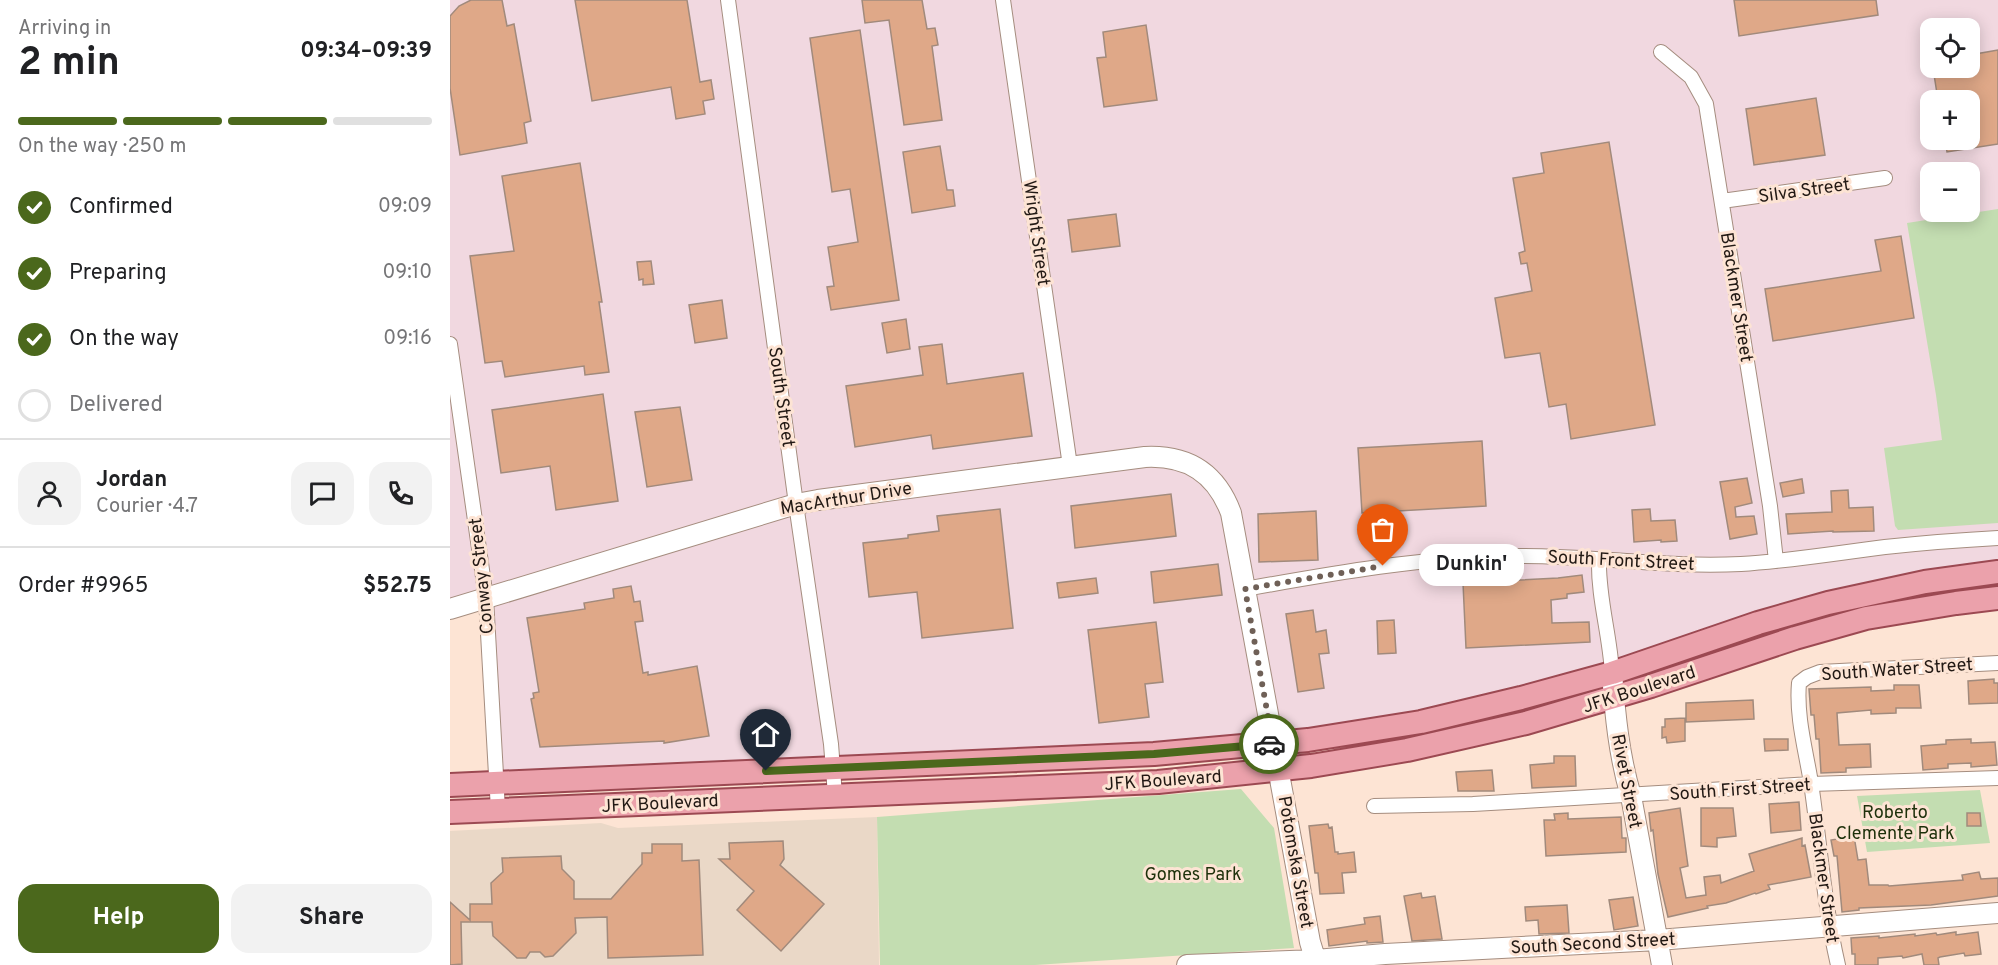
<!DOCTYPE html>
<meta charset="utf-8">
<style>
body{margin:0;font-family:Overpass,sans-serif;background:#f2f2f2;color:#202124;height:100vh;display:flex;flex-direction:column;font-size:22px;white-space:nowrap}
*{box-sizing:border-box;margin:0}
p{font-size:20px;color:#757577}
.icon{flex:none;width:33px;height:33px;fill:none;stroke:currentColor;stroke-width:2;stroke-linecap:round;stroke-linejoin:round}
.map{position:relative;flex:1;overflow:hidden}
.drawer{display:flex;flex-direction:column;background:#fff;width:450px}
.drawer>*{flex:none}
.controls{position:absolute;left:1470px;top:18px;display:grid;gap:12px}
.controls a{display:grid;place-items:center;width:60px;height:60px;border-radius:12px;background:#fff;box-shadow:0 3px 15px #0003;font-size:30px}
.pin{position:absolute;display:grid;place-items:center;width:51px;height:51px;color:#fff;margin:-62px -26px;border-radius:50% 50% 50% 0;rotate:-45deg;box-shadow:0 0 6px #0007}
.pin .icon{rotate:45deg}
.courier{position:absolute;display:grid;place-items:center;width:60px;height:60px;margin:-30px;border:4px solid #4b681c;border-radius:50%;background:#fff;color:#222;box-shadow:0 2px 8px #0007}
.bubble{position:absolute;height:42px;border-radius:18px;background:#fff;box-shadow:0 3px 15px #0003;font-size:20px;font-weight:700;line-height:42px;text-align:center}
.overview em{font-style:normal;font-weight:700}
.overview div{display:flex;flex-direction:column-reverse}
.overview{display:flex;align-items:center;justify-content:space-between;height:102px;padding:0 18px}
h1{font-size:39px;font-weight:700;line-height:45px}
.bar{display:grid;grid-template-columns:repeat(4,1fr);gap:9px 6px;align-content:center;height:72px;padding:0 18px}
.bar i{height:8px;border-radius:4px;background:#e0e0e0}
.bar .selected{background:#4b681c}
.bar p{grid-column:span 4}
.line{display:flex;align-items:center;gap:15px;padding:0 18px;border-top:2px solid #e0e0e0}
.line div{flex:1}
.round{display:grid;place-items:center;flex:none;width:63px;height:63px;border-radius:18px;background:#f2f2f2}
ol{padding:0 18px;list-style:none}
li{display:flex;align-items:center;gap:18px;height:66px}
li p{margin-inline-start:auto}
li .icon{padding:6px;border-radius:50%;background:#4b681c;color:#fff;stroke-width:4}
li:last-child{color:#757577}
li i{width:33px;height:33px;border:3px solid #e0e0e0;border-radius:50%}
.primary-button{display:flex;gap:12px;margin-top:auto;padding:12px 18px}
.primary-button a{flex:1;height:69px;border-radius:18px;background:#4b681c;color:#fff;font-size:24px;font-weight:700;line-height:69px;text-align:center}
.primary-button a+a{background:#f2f2f2;color:#202124}
main{display:flex;flex:1;min-height:0}
.map>svg:first-child{display:block}
.industrial{fill:#f1d8e0;fill-rule:evenodd}
.education{fill:#ead8c7}
.green{fill:#c3ddb1}
.building{fill:#dfa888;stroke:#a18a7c;stroke-width:1.5}
.lines{fill:none;stroke-linecap:round;stroke-linejoin:round}
.street-casing{stroke:#a58d7f;stroke-width:16}
.secondary-casing{stroke:#a58d7f;stroke-width:22}
.primary-casing{stroke:#9c4952;stroke-width:26}
.street{stroke:#fff;stroke-width:14}
.secondary{stroke:#fff;stroke-width:20}
.primary{stroke:#eba1ab;stroke-width:22}
.done{stroke:#6f6057;stroke-width:6;stroke-dasharray:0 10.8}
.route{stroke:#4b681c;stroke-width:8}
.labels{text-anchor:middle;stroke-width:6;stroke-linejoin:round;paint-order:stroke}
.street-label{font-size:18px;fill:#221914;stroke:#fde4d4}
.park-label{font-size:18px;fill:#1d300a;stroke:#fde4d4}
</style>
<main>
<section class="drawer">
<div class="overview"><div><h1>2 min</h1><p>Arriving in</p></div><em>09:34–09:39</em></div>
<div class="bar"><i class="selected"></i><i class="selected"></i><i class="selected"></i><i></i><p>On the way · 250 m</p></div>
<ol>
<li><svg class="icon" aria-label="check" viewBox="0 0 24 24"><path d="M5 12l5 5 9-10"/></svg>Confirmed<p>09:09</p></li>
<li><svg class="icon" aria-label="check" viewBox="0 0 24 24"><path d="M5 12l5 5 9-10"/></svg>Preparing<p>09:10</p></li>
<li><svg class="icon" aria-label="check" viewBox="0 0 24 24"><path d="M5 12l5 5 9-10"/></svg>On the way<p>09:16</p></li>
<li><i></i>Delivered</li>
</ol>
<div class="line" style="height:108px"><a class="round"><svg class="icon" aria-label="person" viewBox="0 0 24 24"><circle cx="12" cy="8" r="4"/><path d="M4 21q1-7 8-7t8 7"/></svg></a><div><b>Jordan</b><p>Courier · 4.7</p></div><a class="round"><svg class="icon" aria-label="chat" viewBox="0 0 24 24"><path d="M4 5h16v11H9l-5 4z"/></svg></a><a class="round"><svg class="icon" aria-label="phone" viewBox="0 0 24 24"><path d="M5 4h4l2 5-3 2q2 4 5 5l2-3 5 2v4C11 20 4 13 5 4z"/></svg></a></div>
<div class="line" style="height:78px"><div>Order #9965</div><b>$52.75</b></div>
<div class="primary-button"><a>Help</a><a>Share</a></div>
</section>
<div class="map">
<svg width="1548" height="965" viewBox="0 0 1548 965">
<rect width="100%" height="100%" fill="#fde4d4"/>
<path class="industrial" d="M0 0H1548V572L1532 574 927 729 47 783 36 598 0 609ZM1480 28H1520V68H1480ZM1480 100H1520V140H1480ZM1480 172H1520V212H1480Z"/>
<path class="education" d="M427 817 429 965H0V831L151 823 168 828Z"/>
<path class="green" d="M1548 209V523L1448 530 1445 526 1434 448 1492 440 1486 395 1457 223Z
M791 789 824 828 844 948 585 965H430L427 817Z
M1530 790 1540 843 1417 852 1407 796Z"/>
<path class="building" d="M21 0H52L57 26 64 24 81 121 74 123 77 143 10 155 0 88V16L9 6Z
M125 0H237L250 82 261 80 264 99 253 101 255 114 226 119 221 87 142 101Z
M412 0H472L477 29 485 28 488 45 482 46 492 120 454 125 439 20 415 23Z
M1284 0H1426L1428 15 1289 36Z
M696 25 707 100 654 107 647 58 656 57 653 32Z
M410 30 449 300 381 310 377 287 384 286 378 247 408 242 400 189 382 192 360 38Z
M1548 50V144L1497 152 1495 140H1520V100H1488L1483 68H1520V55Z
M1366 98 1375 155 1304 165 1296 109Z
M1159 142 1205 425 1121 439 1116 404 1099 407 1090 353 1055 358 1045 298 1082 291 1077 263 1071 264 1069 253 1075 251 1063 178 1094 173 1091 153Z
M490 146 497 190H503L505 206 462 213 453 152Z
M130 163 152 302H149L159 372 135 375 134 366 55 377 52 361 35 363 20 256 64 251 52 176Z
M666 214 670 246 622 252 618 220Z
M1451 236 1464 318 1323 341 1315 289 1431 271 1425 240Z
M201 261 204 284 193 285V279L189 280 187 262Z
M272 300 277 338 245 343 239 305Z
M456 319 460 349 437 353 432 323Z
M492 344 497 384 573 373 582 436 483 449 481 435 405 447 396 386 473 375 469 347Z
M153 394 168 501 106 510 100 466 51 473 42 410Z
M230 407 242 480 197 487 185 412Z
M1032 441 1036 506 912 513 908 448Z
M1297 478 1302 503 1285 507 1286 517 1304 516 1307 534 1280 539 1270 482Z
M1352 479 1354 493 1333 497 1330 483Z
M1398 490 1399 508 1423 507 1424 531 1383 532V531L1338 534 1336 514 1382 512 1381 491Z
M721 494 726 536 625 548 621 506Z
M550 509 563 628 472 638 467 592 419 597 413 543 458 538V535L489 531 487 516Z
M1200 509 1201 521 1225 520 1227 541 1211 542V540L1184 542 1182 510Z
M866 511 868 560 809 562 808 514Z
M768 564 772 595 704 603 701 572Z
M1132 575 1134 592 1117 594V598L1101 600 1102 623 1139 622 1140 642 1016 648 1013 583 1108 578Z
M646 578 648 593 609 598 607 583Z
M181 586 184 602 190 601 193 621 185 622 193 673 198 672V675L247 666 259 736 214 743V741L90 747 81 699 84 698 83 693 89 692 77 618 135 609 134 603 164 598 163 589Z
M863 610 866 632 876 630 879 653 869 654 874 688 848 692 836 614Z
M944 620 946 653 928 654 927 621Z
M706 622 713 682 695 684 699 717 649 723 638 630Z
M1544 679V683H1548V703L1519 704 1518 681Z
M1444 685H1469L1471 708H1446V713L1421 714V710L1387 713 1389 745 1420 744 1421 767 1396 768V772L1371 773 1369 739H1366L1364 715H1361L1359 689 1421 687V691L1444 690Z
M1303 700 1304 719 1236 722V703Z
M1235 718V741L1217 743 1216 737 1212 738V727H1215V719Z
M1314 739H1338V750L1315 751Z
M1521 739V743L1545 742 1547 765 1521 767V763L1498 764V768L1473 770 1471 746 1496 744V740Z
M1104 756H1125L1126 786 1082 788 1080 765 1104 763Z
M1042 770 1044 791H1008L1006 772Z
M1349 802 1351 830 1321 833 1319 804Z
M1230 808 1238 866 1230 868 1236 898 1256 895 1254 877 1270 875 1271 883 1304 871 1299 854 1352 838V846L1355 845 1361 877 1318 885 1320 889 1306 894 1305 893 1276 903 1257 906 1258 908 1218 917 1208 874 1203 830 1201 831 1199 813Z
M1251 808H1283L1286 836 1267 838V847L1251 846Z
M1118 813V819L1171 817 1172 838H1176V852L1096 856 1094 820H1105L1104 814Z
M1517 813H1530L1531 826H1517Z
M878 824 879 828 882 827 885 852H888V854L904 852 906 872 892 873 894 893 870 894 868 873H865L859 826Z
M1404 836 1408 860 1416 859 1419 885H1438L1439 886 1513 880 1512 875 1529 872 1531 879 1548 878V896L1481 905 1409 908V910L1392 912 1387 856H1384L1381 840Z
M333 841 334 859 330 865 374 904 331 951 287 910 304 891 269 859H280L279 843Z
M202 844H232V861L249 860 253 955 158 958 157 917 125 918 126 933 103 956 95 957 90 952H80L76 958H67L43 936 42 922H11L12 964 0 965V902L20 920V904H42L41 883 53 872 52 858 111 856 112 869 124 881V899H161L192 864V853H202Z
M971 893 972 898 985 896 992 939 962 941 954 896Z
M1183 897 1188 926 1164 930 1159 900Z
M1117 905 1119 933 1089 934 1088 920 1076 921 1075 907Z
M930 916 933 942 917 943V941L879 946 877 930 915 924 914 918Z
M1506 932V935L1528 932 1531 954 1515 956 1514 953 1490 957 1488 958 1489 965H1474L1472 954 1453 958 1452 956 1428 958V965H1405V954H1402L1401 938 1429 936V938L1465 934V936L1486 933 1487 935Z"/>
<g class="lines">
<defs>
<path id="street" d="M278 0 346 504 381 744 385 795
M553 0 620 466
M1211 52 1241 77 1256 104 1320 506 1326 561
M1272 201 1435 178
M0 344 36 598 48 810
M1149 560C1148 598 1160 635 1162 673
M795 589C884 573 974 557 1065 556 1140 555 1215 568 1291 564 1339 561 1387 553 1435 547 1473 543 1510 540 1548 538
M924 806 1023 804 1361 784 1548 778
M1388 965C1374 905 1370 844 1361 783 1356 751 1346 717 1349 683L1357 677 1370 672 1548 663"/>
<path id="secondary" d="M0 609 346 504 368 500 695 457C738 455 766 473 781 513L860 942 867 965
M1162 673C1165 714 1169 756 1181 796L1212 965
M737 965 866 960 935 954 1208 940 1548 913"/>
<path id="primary" d="M0 785 704 754 858 740 971 722 1071 698 1162 673 1308 623 1378 603 1475 582 1548 572
M0 812 708 782 861 766 957 750 1076 723 1201 686 1345 638 1416 618 1506 603 1548 598"/>
</defs>
<use href="#street" class="street-casing"/>
<use href="#secondary" class="secondary-casing"/>
<use href="#primary" class="primary-casing"/>
<use href="#street" class="street"/>
<use href="#secondary" class="secondary"/>
<use href="#primary" class="primary"/>
</g>
<g class="lines">
<path class="done" d="M819 744H823L795 589 933 566"/>
<path class="route" d="M316 771 704 754 819 744"/>
</g>
<g class="labels">
<g class="street-label">
<text transform="translate(1354 190) rotate(-8)" y="6">Silva Street</text>
<text transform="translate(587 233) rotate(82)" y="6">Wright Street</text>
<text transform="translate(1287 297) rotate(81)" y="6">Blackmer Street</text>
<text transform="translate(332 397) rotate(82)" y="6">South Street</text>
<text transform="translate(396 498) rotate(-9)" y="6">MacArthur Drive</text>
<text transform="translate(1171 560) rotate(3)" y="6">South Front Street</text>
<text transform="translate(31 576) rotate(-96)" y="6">Conway Street</text>
<text transform="translate(1447 669) rotate(-4)" y="6">South Water Street</text>
<text transform="translate(1189 689) rotate(-18)" y="6">JFK Boulevard</text>
<text transform="translate(713 780) rotate(-4)" y="6">JFK Boulevard</text>
<text transform="translate(1177 781) rotate(79)" y="6">Rivet Street</text>
<text transform="translate(1290 789) rotate(-4)" y="6">South First Street</text>
<text transform="translate(210 803) rotate(-3)" y="6">JFK Boulevard</text>
<text transform="translate(846 862) rotate(80)" y="6">Potomska Street</text>
<text transform="translate(1374 878) rotate(82)" y="6">Blackmer Street</text>
<text transform="translate(1143 943) rotate(-3)" y="6">South Second Street</text>
</g>
<g class="park-label">
<text x="1445" y="818">Roberto<tspan x="1445" dy="21">Clemente Park</tspan></text>
<text x="743" y="880">Gomes Park</text>
</g>
</g>
</svg>
<div class="controls">
<a><svg class="icon" aria-label="locate" viewBox="0 0 24 24"><circle cx="12" cy="12" r="6"/><path d="M12 2v4M12 18v4M2 12h4M18 12h4"/></svg></a>
<a>+</a>
<a>−</a>
</div>
<div class="pin" style="left:933px;top:566px;background:#ea580c"><svg class="icon" aria-label="bag" viewBox="0 0 24 24"><path d="M5 8h14l-1 12H6zM9 8a3 3 0 0 1 6 0"/></svg></div>
<div class="pin" style="left:316px;top:771px;background:#1f2937"><svg class="icon" aria-label="home" viewBox="0 0 24 24"><path d="M3 11l9-7 9 7M6 9v11h12V9"/></svg></div>
<div class="courier" style="left:819px;top:744px"><svg class="icon" aria-label="car" viewBox="0 0 24 24"><path d="M5 17H2v-5l4-1 3-4h7l3 4 3 1v5h-3M9 17h6M6 11h13"/><circle cx="7" cy="17" r="2"/><circle cx="17" cy="17" r="2"/></svg></div>
<div class="bubble" style="left:969px;top:544px;width:105px">Dunkin'</div>
</div>
</main>
